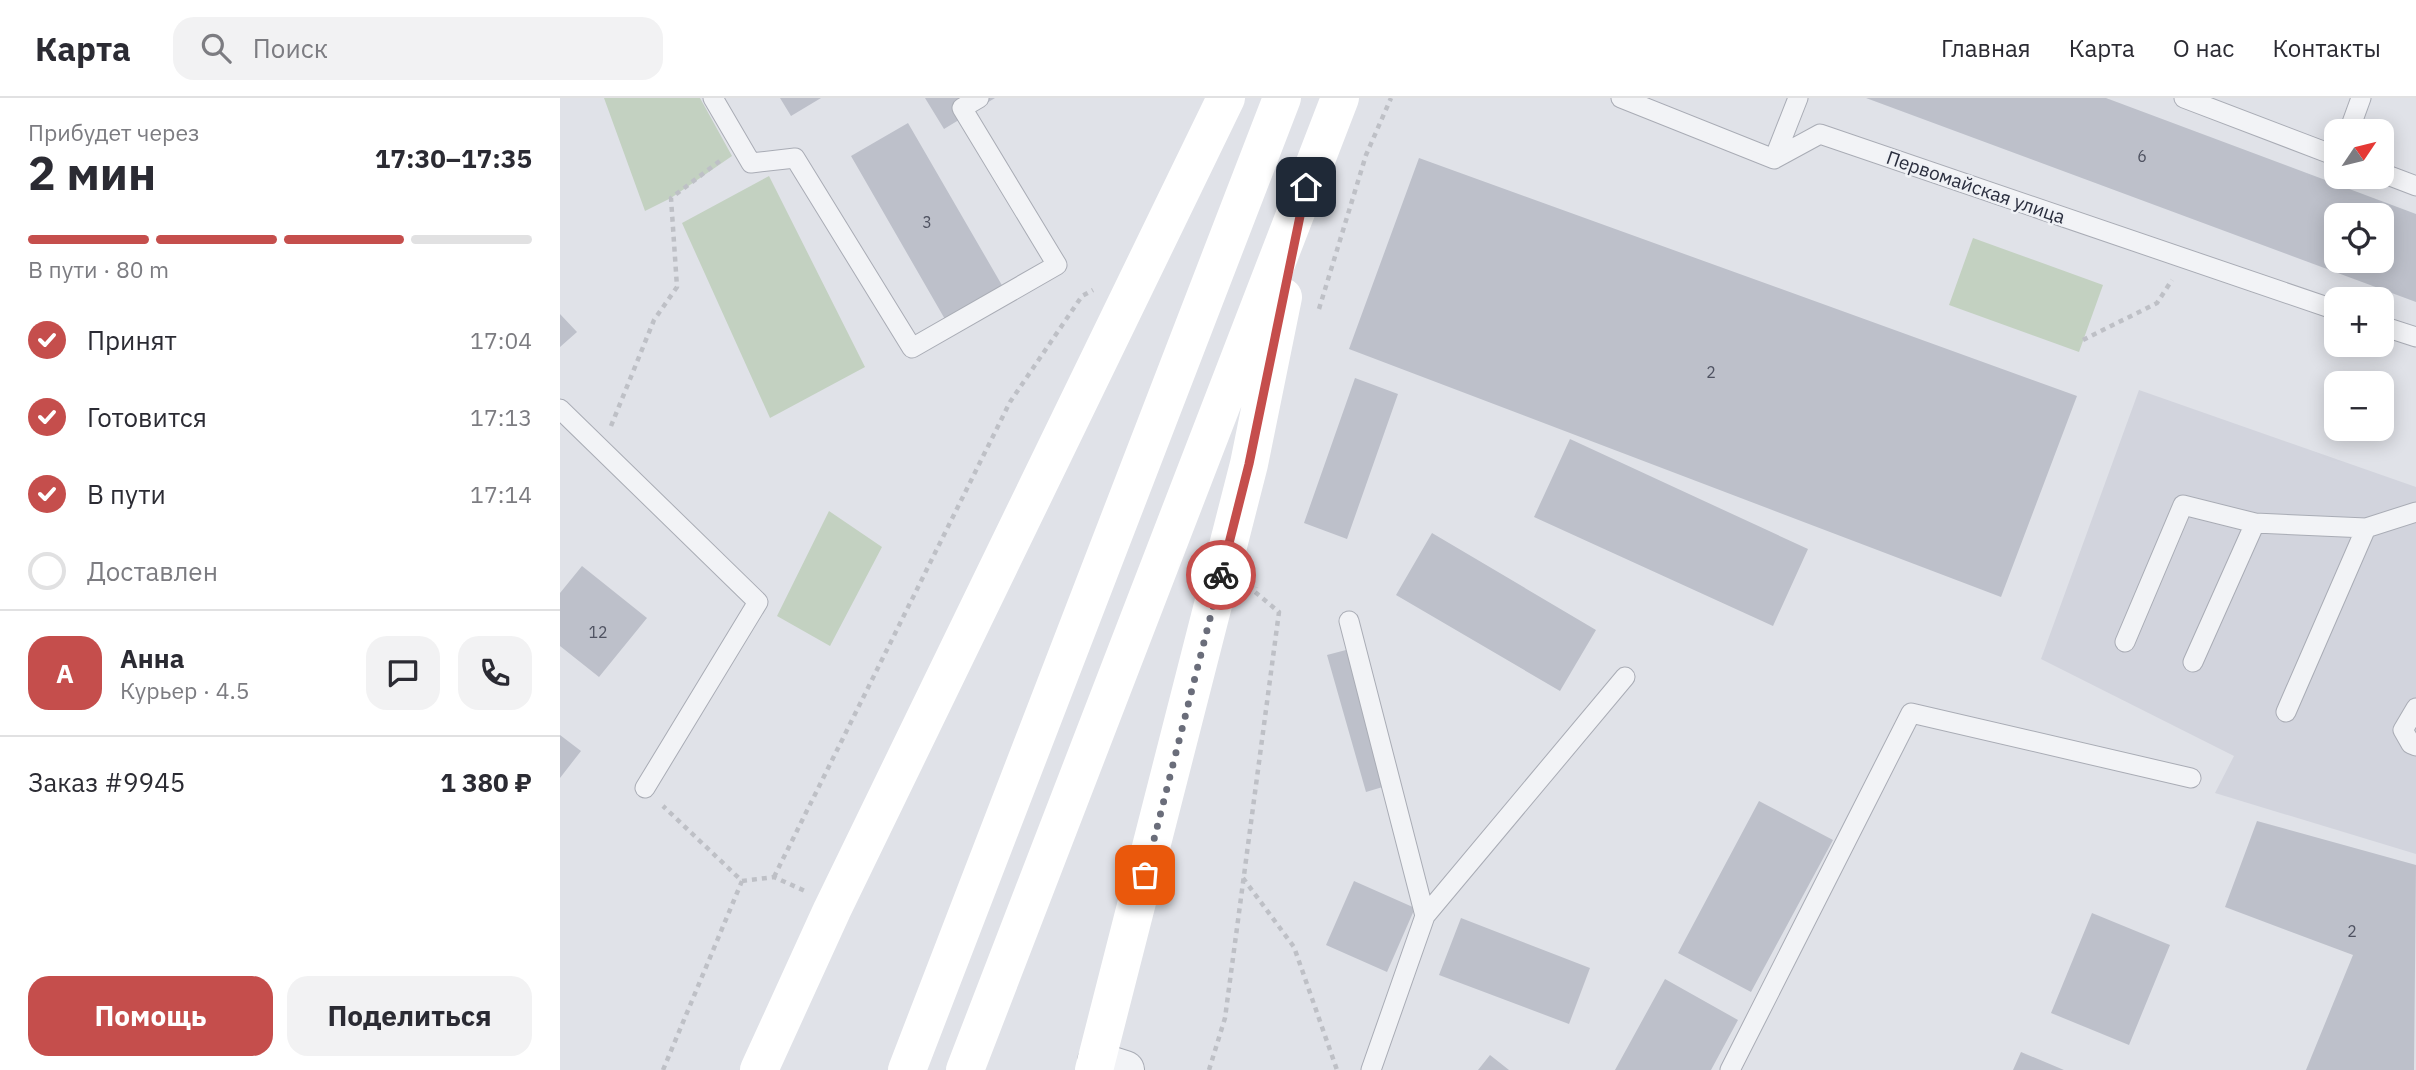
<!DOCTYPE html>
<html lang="ru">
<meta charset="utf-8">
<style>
body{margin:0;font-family:"IBM Plex Sans",sans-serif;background:#f2f2f3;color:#2b2b33;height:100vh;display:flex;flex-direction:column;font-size:26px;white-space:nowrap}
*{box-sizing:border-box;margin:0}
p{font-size:23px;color:#7c7c81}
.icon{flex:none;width:38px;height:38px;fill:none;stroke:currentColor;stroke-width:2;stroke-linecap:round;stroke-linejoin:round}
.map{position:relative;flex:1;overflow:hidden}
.side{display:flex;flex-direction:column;background:#fff;width:560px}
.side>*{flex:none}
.needle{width:46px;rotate:55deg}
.fabs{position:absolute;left:1764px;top:21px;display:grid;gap:14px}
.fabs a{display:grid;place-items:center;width:70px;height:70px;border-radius:14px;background:#fff;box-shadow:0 4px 18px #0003;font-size:35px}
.pin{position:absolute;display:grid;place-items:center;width:60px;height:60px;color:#fff;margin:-30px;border-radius:14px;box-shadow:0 4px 10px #0006}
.courier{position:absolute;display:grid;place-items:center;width:70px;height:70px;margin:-35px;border:5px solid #c54e4c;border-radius:50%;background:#fff;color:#222;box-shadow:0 2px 9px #0007}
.head em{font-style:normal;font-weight:700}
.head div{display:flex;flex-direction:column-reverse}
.head{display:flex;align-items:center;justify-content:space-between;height:119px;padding:0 28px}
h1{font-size:46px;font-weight:700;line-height:52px}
.bar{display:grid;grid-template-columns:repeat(4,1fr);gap:10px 7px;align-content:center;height:84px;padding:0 28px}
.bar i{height:9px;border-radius:5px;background:#e1e1e2}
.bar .active{background:#c54e4c}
.bar p{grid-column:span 4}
.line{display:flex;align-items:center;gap:18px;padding:0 28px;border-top:2px solid #e1e1e2}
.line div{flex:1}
.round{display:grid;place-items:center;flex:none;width:74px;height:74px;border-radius:21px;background:#f2f2f3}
ol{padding:0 28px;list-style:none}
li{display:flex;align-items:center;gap:21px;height:77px}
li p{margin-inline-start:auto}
li .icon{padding:7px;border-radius:50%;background:#c54e4c;color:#fff;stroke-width:4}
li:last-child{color:#7c7c81}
li i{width:38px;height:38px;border:4px solid #e1e1e2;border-radius:50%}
.action{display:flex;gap:14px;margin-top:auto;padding:14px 28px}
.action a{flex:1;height:80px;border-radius:21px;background:#c54e4c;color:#fff;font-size:28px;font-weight:700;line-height:80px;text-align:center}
.action a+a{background:#f2f2f3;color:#2b2b33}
header{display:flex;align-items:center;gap:42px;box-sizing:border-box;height:98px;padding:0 35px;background:#fff;border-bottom:2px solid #e1e1e2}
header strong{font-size:33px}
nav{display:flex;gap:38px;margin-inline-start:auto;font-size:24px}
.search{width:490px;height:63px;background:#f2f2f3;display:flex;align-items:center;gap:18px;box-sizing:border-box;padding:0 24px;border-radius:21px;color:#7c7c81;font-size:26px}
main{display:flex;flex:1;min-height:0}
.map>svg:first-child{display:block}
.built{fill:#d2d4dd}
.green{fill:#c3d1c1}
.building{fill:#bdc0ca;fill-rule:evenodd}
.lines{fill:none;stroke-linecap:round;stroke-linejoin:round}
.service-casing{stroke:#a9acb5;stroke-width:21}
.minor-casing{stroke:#a9acb5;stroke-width:40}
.path{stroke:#bec0c6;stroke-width:4.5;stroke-dasharray:5 5;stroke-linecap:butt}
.service{stroke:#f2f3f6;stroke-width:19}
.minor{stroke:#f2f3f6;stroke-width:38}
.secondary{stroke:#fff;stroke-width:38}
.done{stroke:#6a6d7a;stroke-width:7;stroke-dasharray:0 12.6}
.route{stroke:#c54e4c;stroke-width:9}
.labels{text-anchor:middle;stroke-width:5;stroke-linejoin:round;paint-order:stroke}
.number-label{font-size:16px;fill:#4f5261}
.street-label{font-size:19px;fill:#2a2e3e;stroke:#eff1f5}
</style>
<header>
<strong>Карта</strong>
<div class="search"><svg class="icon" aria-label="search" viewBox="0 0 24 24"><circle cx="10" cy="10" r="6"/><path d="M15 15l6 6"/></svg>Поиск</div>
<nav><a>Главная</a><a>Карта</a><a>О нас</a><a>Контакты</a></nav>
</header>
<main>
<section class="side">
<div class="head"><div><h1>2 мин</h1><p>Прибудет через</p></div><em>17:30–17:35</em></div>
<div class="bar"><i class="active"></i><i class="active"></i><i class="active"></i><i></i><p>В пути · 80 m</p></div>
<ol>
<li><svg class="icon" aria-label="check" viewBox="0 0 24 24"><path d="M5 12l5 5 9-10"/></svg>Принят<p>17:04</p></li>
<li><svg class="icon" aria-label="check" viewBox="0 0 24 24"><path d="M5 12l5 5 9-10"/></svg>Готовится<p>17:13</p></li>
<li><svg class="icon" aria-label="check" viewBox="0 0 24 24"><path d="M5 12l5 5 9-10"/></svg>В пути<p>17:14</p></li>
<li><i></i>Доставлен</li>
</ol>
<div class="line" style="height:126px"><b class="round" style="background:#c54e4c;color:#fff">А</b><div><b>Анна</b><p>Курьер · 4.5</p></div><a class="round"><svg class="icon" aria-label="chat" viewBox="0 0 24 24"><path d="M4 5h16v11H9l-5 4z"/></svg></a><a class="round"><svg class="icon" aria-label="phone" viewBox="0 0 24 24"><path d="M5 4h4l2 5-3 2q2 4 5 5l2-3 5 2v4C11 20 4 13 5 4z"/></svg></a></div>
<div class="line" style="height:91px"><div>Заказ #9945</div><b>1 380 ₽</b></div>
<div class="action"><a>Помощь</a><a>Поделиться</a></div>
</section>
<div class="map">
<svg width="1856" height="972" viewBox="0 0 1856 972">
<rect width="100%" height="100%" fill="#e0e2e8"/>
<path class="built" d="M1579 292 1856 389V756L1655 695 1674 658 1481 561Z"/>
<path class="green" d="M44 0H140L172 58 111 100 85 113Z
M209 78 305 269 210 320 122 125Z
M1413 140 1543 187 1519 254 1389 207Z
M269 413 322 449 270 548 217 518Z"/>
<path class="building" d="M220 0H261L231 18Z
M365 0H435L384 31Z
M1306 0H1546L1856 116V204ZM1776 117H1822V163H1776Z
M348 25 443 189 386 223 291 58Z
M859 60 1517 298 1441 499 789 251Z
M0 216 17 234 0 249Z
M795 280 838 296 787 441 744 425Z
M1010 341 1248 451 1213 528 974 419Z
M872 435 1036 532 1000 593 836 497Z
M22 468 87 520 39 579 0 548V495Z
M786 552 826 688 806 694 767 557Z
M0 637 21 653 0 680Z
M1199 703 1273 742 1191 894 1118 855Z
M1697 723 1856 767 1854 972H1746L1793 857 1665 809Z
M794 783 855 810 827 874 766 847Z
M1532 815 1610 847 1569 947 1491 915Z
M901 820 1030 870 1009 926 879 877Z
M1105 881 1178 922 1151 972H1055Z
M1461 954 1504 972H1453Z
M930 957 949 972H918Z"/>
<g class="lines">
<defs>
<path id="service" d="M153 0 191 65 235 60 352 250 497 167 402 10 419 0
M1061 0 1214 61 1260 36 1776 212
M1624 0 1776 58
M1789 33 1801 0
M1214 61 1238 0
M1822 75 1856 88
M1822 228 1856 239
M0 311 198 504 85 690
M789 523 865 818
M1565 544 1623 407 1695 425
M1633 564 1695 425 1806 430
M1856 610 1843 632 1851 646 1856 648
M1726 614 1806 430 1856 414
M811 972 865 818 1065 579
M1170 972 1351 615 1631 680"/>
<path id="minor" d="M537 963 565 972"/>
</defs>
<use href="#service" class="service-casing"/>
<use href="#minor" class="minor-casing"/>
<path class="path" d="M759 211 806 57 831 0
M1523 242 1597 205 1612 182
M51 328 94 222 117 189 111 100 161 62
M214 779 450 304 522 198 533 192
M683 780 734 849 777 972
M182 783 214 779 245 793
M103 972 182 783 103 708
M649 972 665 920 719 514 695 494 696 489"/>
<use href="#service" class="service"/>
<use href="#minor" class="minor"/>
<path class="secondary" d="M199 972 272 812 666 0
M347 972 722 0
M405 972 780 0
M534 972 689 366 723 199"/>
</g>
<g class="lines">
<path class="done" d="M585 777 661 477"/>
<path class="route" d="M661 477 689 366 746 89"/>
</g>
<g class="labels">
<g class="number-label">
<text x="1582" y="64">6</text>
<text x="367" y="130">3</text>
<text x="1151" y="280">2</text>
<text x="38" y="540">12</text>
<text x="1792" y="839">2</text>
</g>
<g class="street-label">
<text transform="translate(1416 89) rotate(19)" y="7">Первомайская улица</text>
</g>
</g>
</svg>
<div class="fabs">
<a><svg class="needle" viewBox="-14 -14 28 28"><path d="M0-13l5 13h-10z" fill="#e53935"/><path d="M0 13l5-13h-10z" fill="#7c7c81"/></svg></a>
<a><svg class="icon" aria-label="locate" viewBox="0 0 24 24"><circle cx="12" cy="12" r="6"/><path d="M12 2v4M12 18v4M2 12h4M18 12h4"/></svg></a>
<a>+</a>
<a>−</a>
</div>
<div class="pin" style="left:585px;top:777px;background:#ea580c"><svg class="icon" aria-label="bag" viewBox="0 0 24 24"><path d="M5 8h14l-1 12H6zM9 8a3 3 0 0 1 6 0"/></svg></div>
<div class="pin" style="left:746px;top:89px;background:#1f2937"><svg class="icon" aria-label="home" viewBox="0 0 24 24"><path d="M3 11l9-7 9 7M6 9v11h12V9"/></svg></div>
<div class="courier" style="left:661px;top:477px"><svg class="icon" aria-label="bike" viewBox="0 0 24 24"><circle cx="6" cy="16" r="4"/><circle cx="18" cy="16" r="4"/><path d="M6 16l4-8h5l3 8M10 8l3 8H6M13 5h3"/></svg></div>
</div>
</main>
